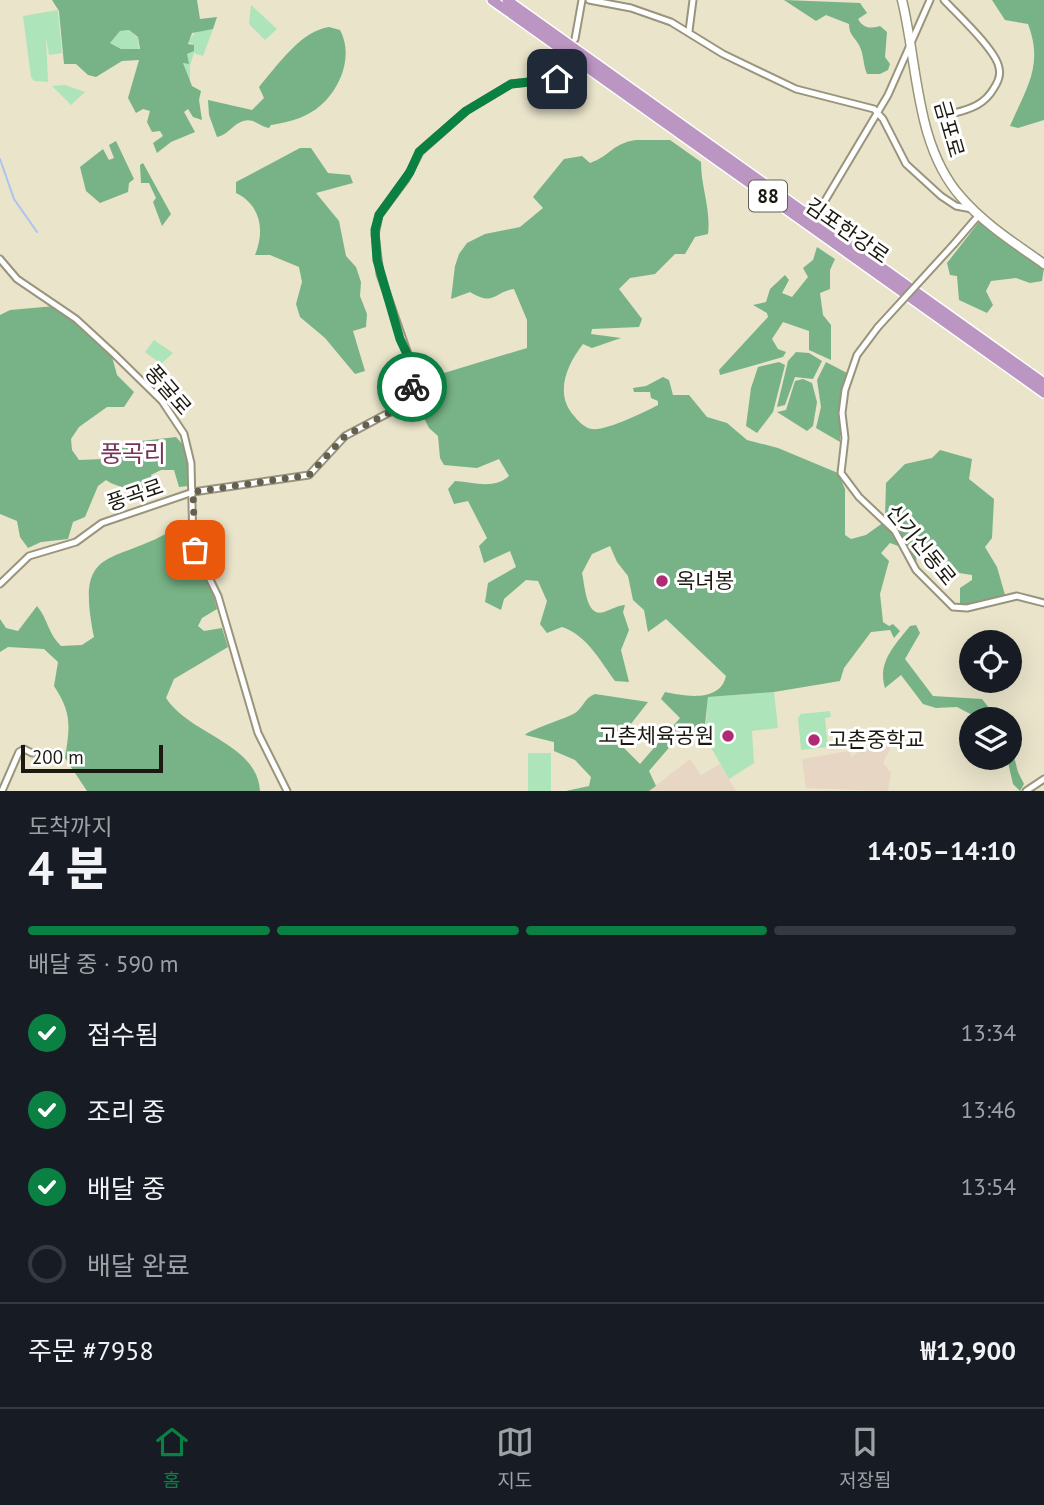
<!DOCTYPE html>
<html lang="ko">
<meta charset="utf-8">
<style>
body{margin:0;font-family:"PT Sans","Noto Sans KR",sans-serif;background:#242831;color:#f1f3f6;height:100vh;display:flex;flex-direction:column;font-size:26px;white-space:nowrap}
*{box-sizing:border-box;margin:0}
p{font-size:23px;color:#9ea1a6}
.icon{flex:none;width:38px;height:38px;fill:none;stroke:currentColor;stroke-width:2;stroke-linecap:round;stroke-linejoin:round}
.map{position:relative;height:791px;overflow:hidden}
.panel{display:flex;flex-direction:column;background:#171b24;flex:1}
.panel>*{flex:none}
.tools{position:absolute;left:959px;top:630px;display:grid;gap:14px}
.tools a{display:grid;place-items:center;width:63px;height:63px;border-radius:50%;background:#171b24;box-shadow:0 7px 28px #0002;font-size:35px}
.scale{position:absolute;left:21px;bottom:18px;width:142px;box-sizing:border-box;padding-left:7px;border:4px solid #1b1910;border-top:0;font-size:19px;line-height:24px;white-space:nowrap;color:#1b1910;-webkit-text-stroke:5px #fff;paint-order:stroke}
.pin{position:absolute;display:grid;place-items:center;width:60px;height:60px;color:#fff;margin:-30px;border-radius:14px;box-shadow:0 4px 10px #0006}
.courier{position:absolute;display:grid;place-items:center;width:70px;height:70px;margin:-35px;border:5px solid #0b8043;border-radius:50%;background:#fff;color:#222;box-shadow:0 2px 9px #0007}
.overview em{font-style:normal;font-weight:800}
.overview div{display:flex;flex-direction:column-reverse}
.overview{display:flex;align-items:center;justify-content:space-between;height:119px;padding:0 28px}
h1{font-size:46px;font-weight:800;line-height:52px}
.bar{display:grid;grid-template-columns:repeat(4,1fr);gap:10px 7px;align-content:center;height:84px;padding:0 28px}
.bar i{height:9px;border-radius:5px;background:#363941}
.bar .on{background:#0b8043}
.bar p{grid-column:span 4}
.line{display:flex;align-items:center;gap:18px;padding:0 28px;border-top:2px solid #363941}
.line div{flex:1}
ol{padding:0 28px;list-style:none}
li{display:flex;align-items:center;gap:21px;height:77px}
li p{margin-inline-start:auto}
li .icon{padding:7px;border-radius:50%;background:#0b8043;color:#fff;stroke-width:4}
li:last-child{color:#9ea1a6}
li i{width:38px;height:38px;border:4px solid #363941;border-radius:50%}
.dock{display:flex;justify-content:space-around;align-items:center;height:98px;border-top:2px solid #363941;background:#171b24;font-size:19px;color:#9ea1a6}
.dock a{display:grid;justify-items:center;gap:4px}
.dock .on{color:#0b8043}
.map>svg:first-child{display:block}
.industrial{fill:#e8d6c5}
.green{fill:#aee4ba}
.forest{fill:#77b386;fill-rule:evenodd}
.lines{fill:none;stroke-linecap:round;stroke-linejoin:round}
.stream{stroke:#acc3f4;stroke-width:2}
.minor-casing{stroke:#99947c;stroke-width:9}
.secondary-casing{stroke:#99947c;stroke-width:11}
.trunk-casing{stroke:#fff;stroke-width:12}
.minor{stroke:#fff;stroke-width:5}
.secondary{stroke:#fff;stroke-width:8}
.trunk{stroke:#bc96c3;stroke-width:9}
.minor-bridge-casing{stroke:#99947c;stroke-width:9;stroke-linecap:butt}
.minor-bridge{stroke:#fff;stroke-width:5}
.done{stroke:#636051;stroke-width:7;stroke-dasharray:0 12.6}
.route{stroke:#0b8043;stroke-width:9}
.poi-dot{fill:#af2b73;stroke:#fff;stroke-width:2.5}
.labels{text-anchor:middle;stroke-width:6;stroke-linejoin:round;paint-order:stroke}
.shield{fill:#fff;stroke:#5f5e58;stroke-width:2}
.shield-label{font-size:19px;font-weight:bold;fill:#1b1910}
.street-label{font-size:21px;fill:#1b1910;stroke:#fff}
.poi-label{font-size:21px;fill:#1b1910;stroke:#fff;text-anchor:start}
.quarter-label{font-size:24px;fill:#773555;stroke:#fff}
</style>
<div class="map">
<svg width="1044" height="791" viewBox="0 0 1044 791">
<rect width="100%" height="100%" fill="#e9e4ca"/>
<path class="industrial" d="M889 734 895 739 883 763 891 773 888 791 806 788 802 759 849 751 852 757 865 746 880 744Z
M690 759 701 775 720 764 736 791H649Z"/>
<path class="green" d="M251 5 277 29 265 40 249 24Z
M58 10 62 53 49 55 46 37 48 82 34 81 31 77 23 16Z
M213 29 203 56 194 53 190 65V84L183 63 187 64V54L194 51V45L188 42 196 31Z
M129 30 138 38 139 50 121 49 110 43 120 31Z
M65 85 85 92 71 105 52 86Z
M154 340 173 353 161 364 145 352Z
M774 692 778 728 752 731 754 763 729 779 705 737 708 697Z
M830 711 831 717 825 718 828 747 801 750 798 718 801 714Z
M528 753H551V791H528Z"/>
<path class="forest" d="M52 0H197L200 19 217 17 213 29 192 33 188 44 194 45V51L187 54 189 64 183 63 192 86 201 91 199 100 202 120 193 117 188 109 184 112 195 132 171 142 157 153 153 143 163 136 160 131 152 132 147 122 150 111 143 109 136 113 128 98 139 60 122 61 96 77 88 75 76 64H64L59 11ZM129 30 138 37 140 49H121L110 43 120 31Z
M784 0 860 3 867 13 858 19C863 28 870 29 880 26L887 32 885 57 890 64 888 70 880 74H867C863 65 864 54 859 45 854 36 849 35 849 24L826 15 816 21Z
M992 0H1044V120L1018 128 1010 126C1026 88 1044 66 1028 24L1005 20Z
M329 27 340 30C356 59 336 100 308 114 298 120 283 123 271 125L269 128C263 127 258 123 253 121 237 116 230 135 217 137L209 115 208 100 252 110 264 98 259 87 263 82C281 61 302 31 329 27Z
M636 140H670L701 162C701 188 711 208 708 234L695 237 685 254H675L655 274 630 278 619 289 642 319 639 327 592 329 591 334 621 338 592 348 583 344C566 366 554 395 575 417 579 422 585 428 592 429 606 431 645 412 658 405V401L651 398 650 392H634L633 388 646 386 663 377 669 380 673 395H689L707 417 727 423 747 440 778 448 838 473 845 489V535L851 539 866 535 884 522 901 547 890 543 881 553 889 561 880 594 883 622 889 626 893 624 900 631 894 638 890 630 871 632 844 668 840 681 774 692 708 697 704 734 679 736 649 771 656 786 649 791H566L589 786 591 777 575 760 554 751V742L525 735C531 729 565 719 575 713 584 707 584 698 595 694L648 702 620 738 621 745 640 764 680 718 661 699 665 692C684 696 720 703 726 676L666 619 648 632 644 610 633 600 628 576 617 562 610 546 592 554 582 573C585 586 586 618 604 612 612 609 619 605 625 605L623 612 629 630 621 650 629 682 615 681C600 661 588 636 562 627L547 633 540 624 547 601 538 581 526 580 504 599 501 610 485 602 488 583 516 567 510 551 484 563 479 546 487 538 468 501 454 504 448 489 455 481C474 482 493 490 509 476L499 459 477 468 444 465 440 458 438 436 429 428 420 410 426 406 423 393 442 382 444 373 527 348V320L514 289C493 292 495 307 470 292L451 299 455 266 459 254 467 243 485 234 520 227 543 208 533 197 564 159 582 156 590 163C610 156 613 143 636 140Z
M116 141 134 179 129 183 128 192 100 203 86 191 80 167 103 149 109 160 114 158 109 145Z
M300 148H311L328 173 350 175 353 183 316 193 339 221 346 256 356 267 361 282 360 296 367 314 366 327 353 331 365 371 355 374 325 338 300 317 296 304 302 282 299 267 270 255H255C265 231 261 205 236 193V182Z
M143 163 171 214 162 226 153 202 156 198 149 183H141L140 165Z
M979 222 1044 268 1042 281 1030 283 1016 278 991 281 986 291 993 305 987 313 959 300 957 276 950 275 947 263Z
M817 247 835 259 830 270V289L820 293 823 315 831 325V360L809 350V331L783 322 772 339 778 349 786 352 783 357 720 375 719 370 768 317 767 313 753 305 766 302 770 289 785 275 789 280 782 293 792 297 808 277 803 268 813 260Z
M55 306 111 353 117 375 134 392 124 407H107L79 427 71 439 72 450 79 460 103 459 133 442 176 437 187 449 188 486 179 487 174 470H161L151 475 157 494 148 498C136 486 120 490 106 480L98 486 85 517 73 522 68 539 41 542 28 548 20 537 17 521 0 514V315L10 310Z
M796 352 809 353 822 361 813 379 795 377 785 405 777 407 788 361Z
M779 362 785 365 773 412 757 433 746 426 751 388 758 367Z
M826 362 847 373 841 396 840 442 816 428 821 407 817 380Z
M803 379 812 383 817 402 813 426 807 431 777 412 786 410 795 381Z
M940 450 972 459 969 479 994 499 992 538 985 547 997 567 1005 595 960 607V588L972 580V575L959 573 924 545 917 549 916 566 901 534 885 517 886 483 905 464 932 458Z
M173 530 188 535 195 559 209 580 217 609 202 618 198 626 204 631 222 628 228 647 174 679 166 698C190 735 257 743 260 791H87L65 758C70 727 72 713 54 686L58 662 44 649 8 647 0 652V619L6 628 18 631 37 606C48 619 48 634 61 646L82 645 94 637C75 544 111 566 173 530Z
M916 625 920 633 905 659 933 696 982 699 998 719H980L957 707 936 708 923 704 901 675 885 688C877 662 895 645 910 626Z
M1010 741 1018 772 1024 784 1020 791 1013 784 1007 758H1010Z"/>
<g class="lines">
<path class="stream" d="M0 159 14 199 37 232"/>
<defs>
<path id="minor" d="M589 0 631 8 671 22 723 54 796 89 874 109 883 119 906 164 941 196 956 206 972 209
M944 0C957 14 997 51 999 68 1001 75 998 82 994 88 985 104 971 109 954 113
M689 31 693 0
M575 39 582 0
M823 204 888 95 930 0
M954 244 979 215
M0 259 17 279 76 319 114 354 162 401 184 434 191 463 193 545 218 596 258 733 287 791
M878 327 857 355 845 390 842 413 845 438 841 473 859 497 895 531 916 570 953 607 967 608 1017 596 1044 603
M0 584 29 556 76 542 102 523 193 492 309 475 345 436 396 409 411 389 415 374 380 274 375 235 379 215 406 179 420 152 466 111 511 84 564 78 570 63
M2 791 19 752 24 749 32 753
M1026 791 1044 779"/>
<path id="secondary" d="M902 0C918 65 915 145 961 197 983 223 1016 244 1044 264"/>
<path id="trunk" d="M492 0 1044 393
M507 0 1044 383"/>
</defs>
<use href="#minor" class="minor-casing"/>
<use href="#secondary" class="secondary-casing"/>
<use href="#trunk" class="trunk-casing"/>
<use href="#minor" class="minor"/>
<use href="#secondary" class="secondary"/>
<use href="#trunk" class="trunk"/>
<defs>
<path id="minor-bridge" d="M878 327 954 244"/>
</defs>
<use href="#minor-bridge" class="minor-bridge-casing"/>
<use href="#minor-bridge" class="minor-bridge"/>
</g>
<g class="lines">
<path class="done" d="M195 550 193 492 309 475 345 436 396 409 412 387"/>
<path class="route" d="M412 387 414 369 400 339 377 260 375 230 379 215 410 172 419 152 466 111 511 84 557 79"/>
</g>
<g class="poi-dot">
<circle cx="662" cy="581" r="7"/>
<circle cx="728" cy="736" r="7"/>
<circle cx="814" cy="740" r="7"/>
</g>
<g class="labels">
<rect class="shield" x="749" y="180.5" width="38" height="31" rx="5"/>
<g class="shield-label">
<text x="768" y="203">88</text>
</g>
<g class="street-label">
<text transform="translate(949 129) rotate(74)" y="7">금포로</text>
<text transform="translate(847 231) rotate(35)" y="7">김포한강로</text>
<text transform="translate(168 390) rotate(49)" y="7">풍굴로</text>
<text transform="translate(135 495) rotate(-19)" y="7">풍곡로</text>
<text transform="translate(921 545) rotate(51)" y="7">신기신동로</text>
</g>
<g class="poi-label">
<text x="676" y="588">옥녀봉</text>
<text x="714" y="743" text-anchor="end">고촌체육공원</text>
<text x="828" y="747">고촌중학교</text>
</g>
<g class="quarter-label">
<text x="133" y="462">풍곡리</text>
</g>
</g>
</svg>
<div class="tools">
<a><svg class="icon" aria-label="locate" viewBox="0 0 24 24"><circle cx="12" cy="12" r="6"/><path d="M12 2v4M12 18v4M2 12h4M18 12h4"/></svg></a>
<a><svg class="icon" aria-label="layers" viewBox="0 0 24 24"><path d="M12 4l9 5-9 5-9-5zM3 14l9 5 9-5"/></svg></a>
</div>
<div class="scale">200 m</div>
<div class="pin" style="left:195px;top:550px;background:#ea580c"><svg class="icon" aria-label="bag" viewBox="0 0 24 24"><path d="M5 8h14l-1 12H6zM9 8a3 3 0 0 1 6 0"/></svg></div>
<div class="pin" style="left:557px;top:79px;background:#1f2937"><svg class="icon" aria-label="home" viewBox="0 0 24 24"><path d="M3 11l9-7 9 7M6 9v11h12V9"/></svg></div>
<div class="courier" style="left:412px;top:387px"><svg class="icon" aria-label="bike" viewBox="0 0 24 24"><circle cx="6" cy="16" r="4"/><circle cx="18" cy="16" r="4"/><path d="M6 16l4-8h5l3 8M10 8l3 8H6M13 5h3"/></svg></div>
</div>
<section class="panel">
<div class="overview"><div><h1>4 분</h1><p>도착까지</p></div><em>14:05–14:10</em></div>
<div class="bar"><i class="on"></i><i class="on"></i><i class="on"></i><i></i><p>배달 중 · 590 m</p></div>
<ol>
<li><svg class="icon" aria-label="check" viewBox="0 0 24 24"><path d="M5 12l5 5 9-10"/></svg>접수됨<p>13:34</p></li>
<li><svg class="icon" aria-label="check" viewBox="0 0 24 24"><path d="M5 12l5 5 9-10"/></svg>조리 중<p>13:46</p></li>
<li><svg class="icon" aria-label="check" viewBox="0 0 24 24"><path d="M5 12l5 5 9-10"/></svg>배달 중<p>13:54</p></li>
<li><i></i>배달 완료</li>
</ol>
<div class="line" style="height:91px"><div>주문 #7958</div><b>₩12,900</b></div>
</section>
<nav class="dock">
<a class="on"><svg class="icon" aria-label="home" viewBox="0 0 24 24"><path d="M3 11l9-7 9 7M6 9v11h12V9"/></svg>홈</a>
<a><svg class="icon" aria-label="map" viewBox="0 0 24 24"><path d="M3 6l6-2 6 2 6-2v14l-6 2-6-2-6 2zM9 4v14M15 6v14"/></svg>지도</a>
<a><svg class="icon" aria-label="saved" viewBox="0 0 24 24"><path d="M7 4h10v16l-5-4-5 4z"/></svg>저장됨</a>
</nav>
